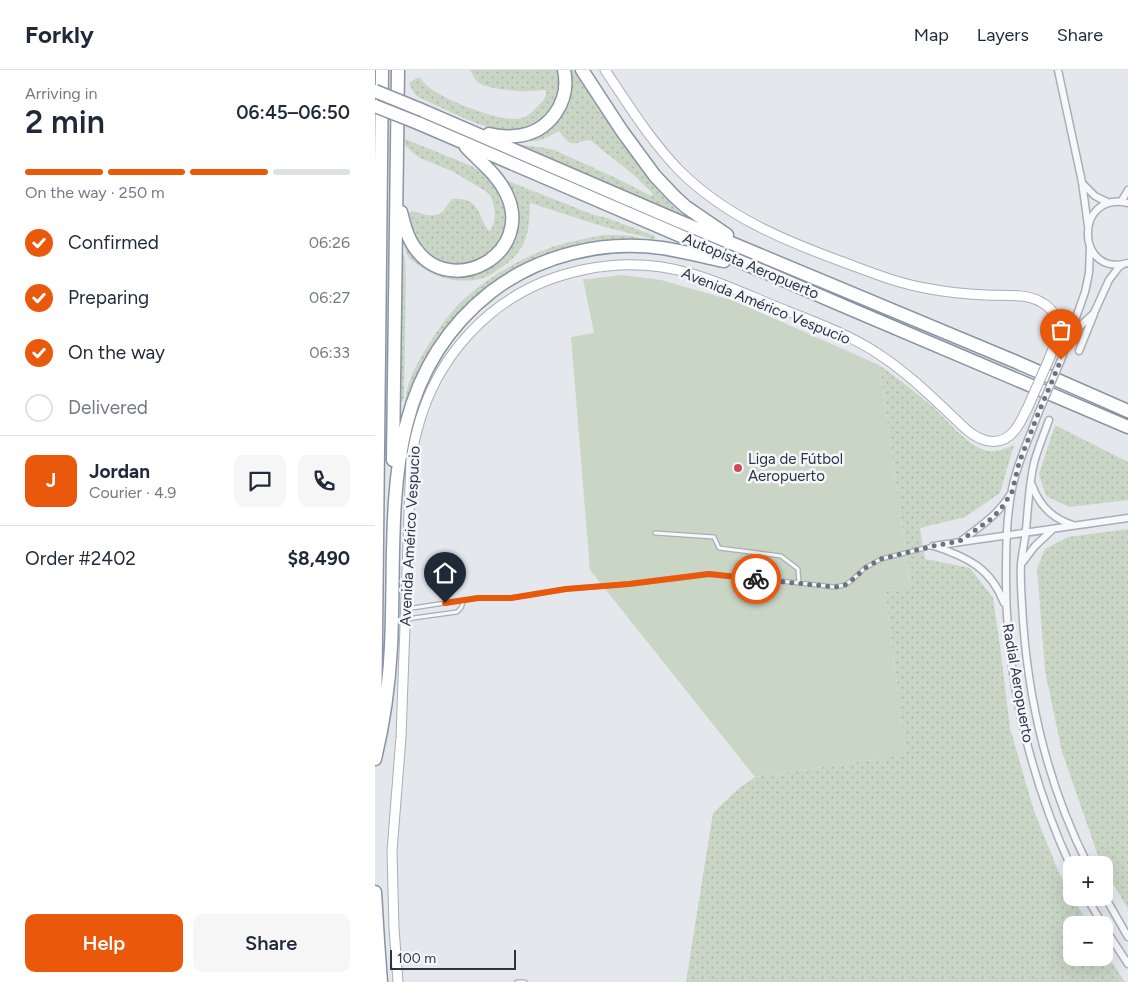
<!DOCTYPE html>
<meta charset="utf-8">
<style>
body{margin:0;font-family:Figtree,sans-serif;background:#f6f6f7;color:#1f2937;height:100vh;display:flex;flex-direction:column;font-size:19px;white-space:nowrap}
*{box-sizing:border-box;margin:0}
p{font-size:16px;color:#747a83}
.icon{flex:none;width:28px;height:28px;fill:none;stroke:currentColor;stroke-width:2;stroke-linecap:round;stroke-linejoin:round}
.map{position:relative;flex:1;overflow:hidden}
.details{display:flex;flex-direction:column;background:#fff;width:375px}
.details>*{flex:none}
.controls{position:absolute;left:688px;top:786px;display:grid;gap:10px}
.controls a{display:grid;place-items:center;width:50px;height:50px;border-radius:10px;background:#fff;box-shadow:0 5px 20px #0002;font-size:25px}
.scale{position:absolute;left:15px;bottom:12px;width:126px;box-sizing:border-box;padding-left:5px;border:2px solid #2b3445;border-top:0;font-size:14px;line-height:18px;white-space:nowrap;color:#2b3445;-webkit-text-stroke:4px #f4f6f9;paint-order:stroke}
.pin{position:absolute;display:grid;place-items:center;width:42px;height:42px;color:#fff;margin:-51px -21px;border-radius:50% 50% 50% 0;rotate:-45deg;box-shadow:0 0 5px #0007}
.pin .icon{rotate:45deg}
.courier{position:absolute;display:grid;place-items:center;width:50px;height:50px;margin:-25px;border:4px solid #ea580c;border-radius:50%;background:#fff;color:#222;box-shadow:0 1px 6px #0007}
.head em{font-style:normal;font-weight:600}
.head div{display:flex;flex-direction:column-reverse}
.head{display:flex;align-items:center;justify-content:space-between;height:85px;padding:0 25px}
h1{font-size:32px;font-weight:600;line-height:38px}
.bar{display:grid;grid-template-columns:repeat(4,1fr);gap:8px 5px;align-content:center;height:60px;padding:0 25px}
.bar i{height:6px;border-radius:4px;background:#e0e1e3}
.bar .active{background:#ea580c}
.bar p{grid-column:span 4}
.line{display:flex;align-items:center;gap:12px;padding:0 25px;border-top:1px solid #e0e1e3}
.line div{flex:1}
.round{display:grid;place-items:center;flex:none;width:52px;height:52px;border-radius:10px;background:#f6f6f7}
ol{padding:0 25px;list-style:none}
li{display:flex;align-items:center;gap:15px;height:55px}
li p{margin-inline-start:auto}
li .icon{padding:5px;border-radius:50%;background:#ea580c;color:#fff;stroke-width:4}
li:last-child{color:#747a83}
li i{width:28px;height:28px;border:2px solid #e0e1e3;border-radius:50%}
.button{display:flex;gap:10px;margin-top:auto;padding:10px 25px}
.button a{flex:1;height:58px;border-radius:10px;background:#ea580c;color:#fff;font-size:20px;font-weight:600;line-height:58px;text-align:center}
.button a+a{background:#f6f6f7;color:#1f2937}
header{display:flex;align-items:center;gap:30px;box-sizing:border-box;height:70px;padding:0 25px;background:#fff;border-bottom:1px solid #e0e1e3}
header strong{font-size:24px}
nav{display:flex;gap:28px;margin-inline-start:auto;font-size:18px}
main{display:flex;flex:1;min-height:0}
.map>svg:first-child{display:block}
.grass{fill:url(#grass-dots)}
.garden{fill:#c9d6c5}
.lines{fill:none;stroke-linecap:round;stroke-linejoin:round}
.lane-casing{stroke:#a9aeb7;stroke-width:5.5}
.street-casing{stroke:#a9aeb7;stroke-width:9}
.secondary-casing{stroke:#a9aeb7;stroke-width:11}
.highway-casing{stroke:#8b94a3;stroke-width:15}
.lane{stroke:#f7f8fa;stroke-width:3}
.street{stroke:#f7f8fa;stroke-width:6}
.secondary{stroke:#fff;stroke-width:9}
.highway{stroke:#fff;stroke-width:12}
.street-bridge-casing{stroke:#a9aeb7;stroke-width:9;stroke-linecap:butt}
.secondary-bridge-casing{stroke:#a9aeb7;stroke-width:11;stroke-linecap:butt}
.highway-bridge-casing{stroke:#8b94a3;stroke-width:15;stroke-linecap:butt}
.street-bridge{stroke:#f7f8fa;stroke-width:6}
.secondary-bridge{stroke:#fff;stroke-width:9}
.highway-bridge{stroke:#fff;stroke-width:12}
.done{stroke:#6c737f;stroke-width:5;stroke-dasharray:0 9}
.route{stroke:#ea580c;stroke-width:6}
.poi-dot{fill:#d1495b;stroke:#f4f6f9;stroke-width:2}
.labels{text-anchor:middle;stroke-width:5;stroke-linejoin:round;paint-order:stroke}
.street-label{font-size:15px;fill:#2b3445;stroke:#f4f6f9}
.poi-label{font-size:15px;fill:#2b3445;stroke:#f4f6f9;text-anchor:start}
</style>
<header>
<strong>Forkly</strong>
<nav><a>Map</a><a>Layers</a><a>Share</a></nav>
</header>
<main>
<section class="details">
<div class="head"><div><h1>2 min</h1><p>Arriving in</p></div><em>06:45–06:50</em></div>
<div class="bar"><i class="active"></i><i class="active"></i><i class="active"></i><i></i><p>On the way · 250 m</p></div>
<ol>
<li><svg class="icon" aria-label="check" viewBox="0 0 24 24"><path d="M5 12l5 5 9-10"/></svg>Confirmed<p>06:26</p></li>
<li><svg class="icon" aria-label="check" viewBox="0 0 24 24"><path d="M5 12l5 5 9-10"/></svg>Preparing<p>06:27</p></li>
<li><svg class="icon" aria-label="check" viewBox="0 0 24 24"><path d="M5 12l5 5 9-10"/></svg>On the way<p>06:33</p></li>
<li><i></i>Delivered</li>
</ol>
<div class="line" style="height:90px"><b class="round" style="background:#ea580c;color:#fff">J</b><div><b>Jordan</b><p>Courier · 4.9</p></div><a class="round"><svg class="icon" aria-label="chat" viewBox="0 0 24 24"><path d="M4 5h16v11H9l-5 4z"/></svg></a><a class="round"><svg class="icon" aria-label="phone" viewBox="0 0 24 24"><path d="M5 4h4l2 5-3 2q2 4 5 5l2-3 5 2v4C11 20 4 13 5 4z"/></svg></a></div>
<div class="line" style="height:65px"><div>Order #2402</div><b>$8,490</b></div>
<div class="button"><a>Help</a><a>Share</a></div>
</section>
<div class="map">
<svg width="753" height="912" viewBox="0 0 753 912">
<defs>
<pattern id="grass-dots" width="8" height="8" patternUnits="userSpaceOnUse" patternTransform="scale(1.25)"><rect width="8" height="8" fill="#c9d6c5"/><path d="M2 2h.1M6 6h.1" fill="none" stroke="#adb8ab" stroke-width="1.8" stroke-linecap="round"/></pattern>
</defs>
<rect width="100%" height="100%" fill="#e4e7ec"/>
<path class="grass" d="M95 0H183C185 16 182 31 172 44 146 73 111 58 82 45 69 39 56 33 43 27L39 23 34 13 42 8H45C49 13 54 18 59 21 76 32 129 54 147 48 153 46 158 41 163 36 168 31 172 27 171 20 166 20 161 21 155 21 144 22 113 19 104 13 100 10 97 4 95 0Z
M196 0H199L272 107 286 124 306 144 303 149 140 74 170 78 179 80 241 108 276 126 278 124 260 106 215 70C195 73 198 79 184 61 174 66 162 75 151 69L171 57 193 2Z
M30 69 94 95 112 105 121 115 131 140 130 162 116 184 97 193 78 195 66 192 54 185 38 167 33 145 35 142 37 141C48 144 62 150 70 139 72 136 74 132 77 129 104 127 102 143 113 160L115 161 119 153 120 143 117 128 112 122 77 101 45 88 38 83 30 75Z
M130 111H133L219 145 232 148 280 166V168L278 169 230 157 155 133C154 147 155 161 148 175 143 184 136 191 127 197 122 200 117 205 111 207 89 215 64 210 45 196 41 193 36 191 33 186 30 181 29 174 28 168L69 203 131 178Z
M228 165C243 165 263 164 275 173H223L107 224 29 344C30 333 31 320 35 310 45 285 70 246 90 228 114 207 143 190 172 179 190 172 209 169 228 165Z
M26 179 30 189 31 211 29 327 28 331 25 332Z
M504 295C524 309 542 323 559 338 574 352 593 377 613 381 623 382 631 378 639 375L625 423 590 447 545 458 550 489 595 498 618 528 625 576 635 658 659 741 684 803 696 824V828H698L714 855H696V888H729V881L750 912H311L338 743 363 719 380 707 531 685 510 521 536 518Z
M680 355 753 392V430L694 437 671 426 664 404Z
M753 459V839L729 798V795L726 794 687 682 670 601 662 498 670 479 693 467Z"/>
<path class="garden" d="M247 205 286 210 359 231 504 295 536 519 510 521 531 685 380 707 215 500 196 267 219 263 208 209H214Z"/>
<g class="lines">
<defs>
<path id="lane" d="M424 513 460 517 470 515 476 511 490 498 506 489 558 476
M31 539 103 528H136L191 519 254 514 333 504 424 513 423 499 406 486 344 478 339 467 280 463
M31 549 82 542 86 538 89 530
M142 912H150"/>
<path id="street" d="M683 0 707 112 713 156
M707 113 720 126 734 133
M746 132 753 120
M753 133C699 120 700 208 753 193
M697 266 702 259 719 243 734 210 744 197 748 194
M704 281 719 244
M686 290 710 222 714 203 715 177
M663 344C654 369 642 393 637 419 631 450 631 480 631 510 631 608 655 708 696 797
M674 350C669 364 663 378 659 393 654 414 653 438 651 460 650 471 647 483 646 494 645 513 647 532 648 551 654 635 675 720 713 795
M657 415C664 435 678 449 698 455
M586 471C604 457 623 445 635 425
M558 476 753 448
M559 476C592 487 616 498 629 533
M647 493 660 476 677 460
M729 825 753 867
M712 828 728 855
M729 857 753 894"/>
<path id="secondary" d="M230 0C253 34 275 70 304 100 350 146 408 170 468 192 495 202 522 213 550 218 570 222 590 224 611 225 628 226 651 223 666 232 690 245 683 268 674 289
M23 912 19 858 17 781 26 667 36 390C45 331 69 283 115 244 169 199 247 184 314 203 344 211 373 225 402 237 435 250 476 265 505 285 537 306 565 335 593 361 608 373 627 377 640 360 645 354 648 346 652 339"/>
<path id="highway" d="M207 0 247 61 280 106 299 126 311 137 352 165
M44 39 301 150 639 291 753 341
M43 53 471 237 753 357
M114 64C123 66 132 67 141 66 174 63 196 32 189 0
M26 142C29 154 32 167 40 178 76 230 161 184 131 123 122 104 105 92 91 77
M18 390 23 0
M0 661 7 0
M0 689C9 652 14 615 16 577 22 448 1 312 116 222 164 185 227 170 287 178 308 181 329 187 349 191
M0 822 3 871 6 912"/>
</defs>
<use href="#lane" class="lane-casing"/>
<use href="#street" class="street-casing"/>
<use href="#secondary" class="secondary-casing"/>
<use href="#highway" class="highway-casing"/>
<use href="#lane" class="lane"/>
<use href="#street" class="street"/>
<use href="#secondary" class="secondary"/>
<use href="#highway" class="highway"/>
<defs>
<path id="street-bridge" d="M663 344 686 290"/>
<path id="secondary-bridge" d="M652 339 674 289"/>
<path id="highway-bridge" d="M0 21 44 39
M0 36 43 53"/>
</defs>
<use href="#street-bridge" class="street-bridge-casing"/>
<use href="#secondary-bridge" class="secondary-bridge-casing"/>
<use href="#highway-bridge" class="highway-bridge-casing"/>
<use href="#street-bridge" class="street-bridge"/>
<use href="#secondary-bridge" class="secondary-bridge"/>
<use href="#highway-bridge" class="highway-bridge"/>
</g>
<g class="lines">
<path class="done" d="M381 509 460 517 470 515 476 511 490 498 506 489 558 476 585 471 616 449 623 442 628 436 637 422 644 393 663 344 686 290"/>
<path class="route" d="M70 533 103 528H136L191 519 254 514 334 504 381 509"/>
</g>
<circle class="poi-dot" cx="363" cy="398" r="5"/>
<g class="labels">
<g class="street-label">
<text transform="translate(376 196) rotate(23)" y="5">Autopista Aeropuerto</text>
<text transform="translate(391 236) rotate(22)" y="5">Avenida Américo Vespucio</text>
<text transform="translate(35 466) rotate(-87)" y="5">Avenida Américo Vespucio</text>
<text transform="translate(643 613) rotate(80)" y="5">Radial Aeropuerto</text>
</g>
<g class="poi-label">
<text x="373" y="394">Liga de Fútbol<tspan x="373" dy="17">Aeropuerto</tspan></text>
</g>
</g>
</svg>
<div class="controls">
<a>+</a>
<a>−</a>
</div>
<div class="scale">100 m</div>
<div class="pin" style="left:686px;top:290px;background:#ea580c"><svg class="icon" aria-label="bag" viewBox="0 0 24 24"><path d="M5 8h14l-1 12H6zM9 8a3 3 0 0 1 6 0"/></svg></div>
<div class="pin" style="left:70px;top:533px;background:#1f2937"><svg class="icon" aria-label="home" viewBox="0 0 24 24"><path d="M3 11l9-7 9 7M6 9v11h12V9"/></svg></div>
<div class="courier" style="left:381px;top:509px"><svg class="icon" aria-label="bike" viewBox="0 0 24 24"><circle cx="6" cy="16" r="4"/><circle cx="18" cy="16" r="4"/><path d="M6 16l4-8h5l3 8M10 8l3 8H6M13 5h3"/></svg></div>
</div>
</main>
